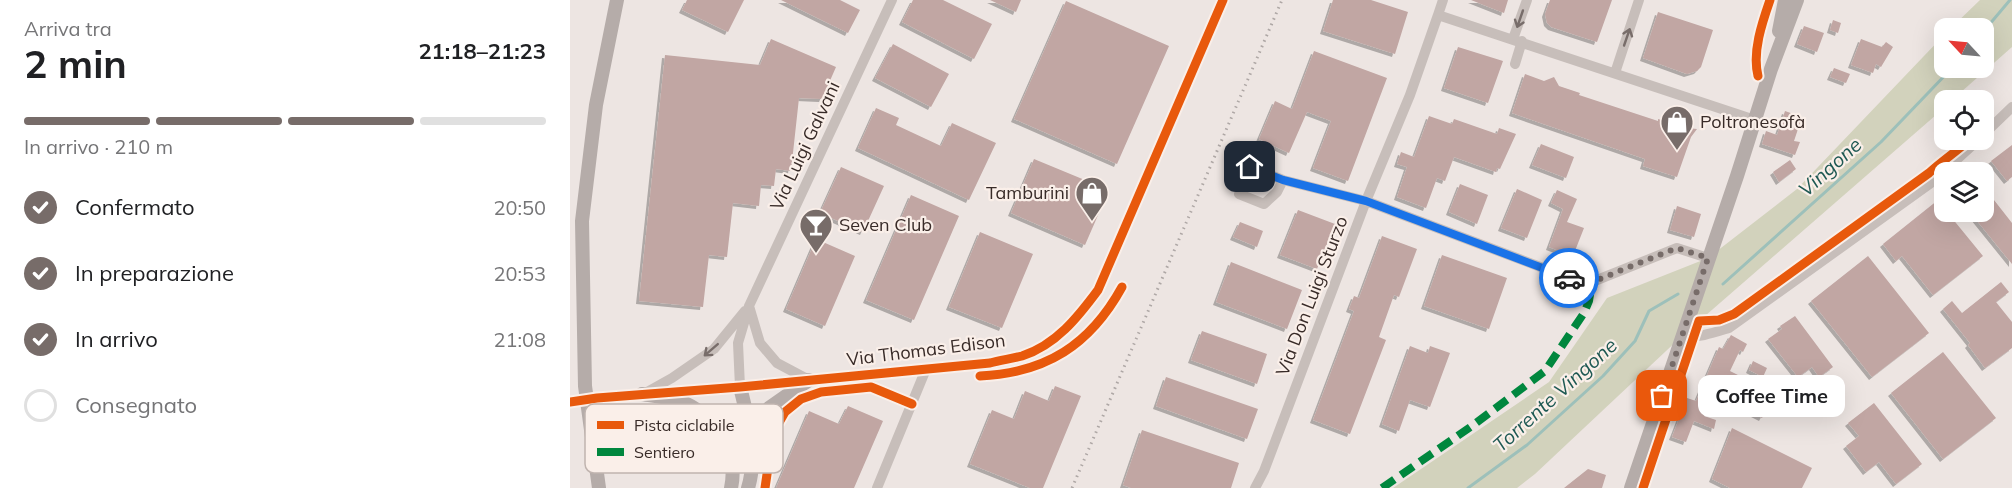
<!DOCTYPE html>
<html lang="it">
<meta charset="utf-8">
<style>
body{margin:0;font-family:Mulish,sans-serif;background:#f6f6f6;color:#202124;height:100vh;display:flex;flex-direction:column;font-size:22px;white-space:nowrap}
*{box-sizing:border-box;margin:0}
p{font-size:20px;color:#757577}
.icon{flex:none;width:33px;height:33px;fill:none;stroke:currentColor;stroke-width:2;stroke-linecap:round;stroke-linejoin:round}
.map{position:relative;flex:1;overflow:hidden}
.side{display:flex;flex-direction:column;background:#fff;width:570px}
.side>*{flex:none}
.needle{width:39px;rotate:296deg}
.controls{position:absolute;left:1364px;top:18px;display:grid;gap:12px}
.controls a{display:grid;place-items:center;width:60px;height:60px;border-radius:12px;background:#fff;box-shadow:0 6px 24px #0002;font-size:30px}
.pin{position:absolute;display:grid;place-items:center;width:51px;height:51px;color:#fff;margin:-26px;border-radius:12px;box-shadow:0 3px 9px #0006}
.courier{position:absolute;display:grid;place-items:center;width:60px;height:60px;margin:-30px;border:4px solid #1a73e8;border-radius:50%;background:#fff;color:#222;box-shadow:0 2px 8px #0007}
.bubble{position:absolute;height:42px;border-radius:12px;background:#fff;box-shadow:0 6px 24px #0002;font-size:20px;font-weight:700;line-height:42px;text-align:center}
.overview em{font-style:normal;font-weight:700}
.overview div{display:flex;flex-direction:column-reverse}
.overview{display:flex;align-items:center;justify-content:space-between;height:102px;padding:0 24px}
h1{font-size:39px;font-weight:700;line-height:45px}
.bar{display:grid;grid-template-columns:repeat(4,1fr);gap:9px 6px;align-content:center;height:72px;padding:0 24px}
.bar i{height:8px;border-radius:4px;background:#e0e0e0}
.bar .current{background:#776c69}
.bar p{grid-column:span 4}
ol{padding:0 24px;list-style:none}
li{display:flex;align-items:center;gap:18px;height:66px}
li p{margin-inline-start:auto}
li .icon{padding:6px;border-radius:50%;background:#776c69;color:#fff;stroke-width:4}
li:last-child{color:#757577}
li i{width:33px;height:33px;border:3px solid #e0e0e0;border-radius:50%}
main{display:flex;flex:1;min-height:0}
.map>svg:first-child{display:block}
.green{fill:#d2d2bc}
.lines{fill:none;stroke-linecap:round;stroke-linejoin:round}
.stream{stroke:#9dc0ba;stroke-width:3}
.building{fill:#c1a6a3;filter:url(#shadow)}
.minor-tunnel{stroke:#c9c0bd;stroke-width:10;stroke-dasharray:10 5;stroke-linecap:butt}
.minor{stroke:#c7beba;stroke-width:10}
.major{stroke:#b5aca9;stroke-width:14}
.rail{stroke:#aea7a5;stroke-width:3;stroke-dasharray:1.5 4.5;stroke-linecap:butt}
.quiet{stroke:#00873e;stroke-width:8;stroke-dasharray:15 8;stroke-linecap:butt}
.cycleway-casing{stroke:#faefe9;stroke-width:13}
.cycleway{stroke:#e8590c;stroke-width:9}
.oneway{stroke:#786d6a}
.done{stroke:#776c69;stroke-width:6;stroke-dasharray:0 10.8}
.route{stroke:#1a73e8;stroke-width:8}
.labels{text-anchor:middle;stroke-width:4.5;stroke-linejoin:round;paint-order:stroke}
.poi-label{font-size:18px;fill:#382b28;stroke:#faefe9;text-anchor:start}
.street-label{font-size:18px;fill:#382b28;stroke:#faefe9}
.water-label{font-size:20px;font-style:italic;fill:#1e5953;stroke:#faefe9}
.key{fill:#faefe9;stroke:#c0b4af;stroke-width:1.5}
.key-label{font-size:16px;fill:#382b28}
</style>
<main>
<section class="side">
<div class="overview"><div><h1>2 min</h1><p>Arriva tra</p></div><em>21:18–21:23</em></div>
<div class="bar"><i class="current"></i><i class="current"></i><i class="current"></i><i></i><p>In arrivo · 210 m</p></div>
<ol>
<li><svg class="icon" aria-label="check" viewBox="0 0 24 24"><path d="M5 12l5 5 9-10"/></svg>Confermato<p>20:50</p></li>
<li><svg class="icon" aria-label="check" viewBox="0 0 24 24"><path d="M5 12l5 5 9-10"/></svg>In preparazione<p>20:53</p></li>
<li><svg class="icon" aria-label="check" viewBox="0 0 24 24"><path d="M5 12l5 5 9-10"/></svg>In arrivo<p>21:08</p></li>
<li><i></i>Consegnato</li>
</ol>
</section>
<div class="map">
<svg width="1442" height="488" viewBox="0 0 1442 488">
<defs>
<filter id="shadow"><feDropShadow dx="-3" dy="3" stdDeviation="0" flood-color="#0004"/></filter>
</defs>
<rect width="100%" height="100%" fill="#ede5e2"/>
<path class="green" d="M1410 0H1442V47L1382 100H1374V108L1112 336 965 474 947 488H823L979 382 1037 298 1138 258 1227 189 1374 35V68H1413V28H1381Z"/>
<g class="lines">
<path class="stream" d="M1413 32 1440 0
M1153 284 1311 142 1382 68
M898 488 957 445 1033 376 1065 341 1079 311 1108 294"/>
</g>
<path class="building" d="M117 0H174L158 32 112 10Z
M211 0H270L290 10 278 33Z
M343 0H373L422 24 404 59 332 22Z
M420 0H451L446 12Z
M763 0H801L838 12 825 54 753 31Z
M901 0H938L934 13Z
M980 0H1042L1027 42 981 27 977 23 975 14Z
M496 1 599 46 547 164 444 119Z
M1088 12 1143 30 1131 67 1127 71 1117 74 1073 58Z
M1263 20 1271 23 1268 33 1260 30Z
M1234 26 1254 33 1247 52 1227 44Z
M201 39 266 67 252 99 229 98 221 171 206 169 204 186 191 185 189 206 163 203 157 257 139 255 133 307 69 301 95 55 190 65Z
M1291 39 1312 47 1316 42 1323 47 1311 67 1306 64 1303 73 1281 65Z
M323 44 379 74 361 107 305 78Z
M888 47 933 61 918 103 874 88Z
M744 51 817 78 778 181 743 168 761 121 737 112 719 153 689 139 705 101 722 109Z
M1264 68 1280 74 1276 83 1260 77Z
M955 74 974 81 984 77 989 86 1010 93 1009 95 1088 121V119L1117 128 1127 129 1121 137 1107 177 1073 166 1075 159 942 113Z
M306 108 329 118 326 125 371 146 382 123 426 143 399 200 288 148Z
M1215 111 1232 117 1224 141 1230 142 1225 155 1192 144 1196 131 1207 135Z
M859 116 882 124 884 119 927 134 929 128 946 134 930 169 927 168 926 172 884 157 875 181 867 178 856 208 827 197 837 167 827 164 831 152 844 157Z
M971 144 1004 157 996 178 962 165Z
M1442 145V177L1437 181 1421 161Z
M464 159 539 190 515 245 441 213Z
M1220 160 1226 169 1209 182 1203 172Z
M271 167 314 186 293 232 250 213Z
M890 184 918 195 907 224 879 212Z
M1413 186 1442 223V264L1400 212H1413Z
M947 189 972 200 957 238 931 228Z
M987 190 1007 199 997 222 1014 228 1003 256 979 247 993 209 981 203Z
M341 195 389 216 344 320 296 300Z
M1368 200 1374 208V212H1377L1413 256 1363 295 1332 256 1326 261 1313 244Z
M1107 206 1131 214 1124 237 1100 230Z
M728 210 765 224 747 269 710 255Z
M670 222 693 231 687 247 663 237Z
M410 232 463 254 432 328 379 307Z
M812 236 847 249 829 297 824 295 809 337 816 340 780 434 743 420 784 311 779 309 784 296 789 298Z
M246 239 285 256 255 326 216 309Z
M872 255 937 278 919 329 854 306Z
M1298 256 1359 333 1302 377 1241 301Z
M661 262 732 290 717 329 646 302Z
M1431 282 1439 292 1426 302 1442 322V348L1415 368 1398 345 1400 343 1373 309 1382 301 1392 313Z
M1225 316 1263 367 1249 377 1242 367 1228 377 1198 339 1212 329 1210 326Z
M632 331 697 354 687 384 621 360Z
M1161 335 1177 344 1173 352 1170 350 1160 371 1172 377 1169 386 1202 400 1192 418 1142 393 1134 416 1146 420 1144 429 1124 421 1116 442 1102 437 1117 398 1126 401 1149 347 1153 349Z
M840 346 858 353 860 346 880 353 860 407 840 400 829 431 812 424Z
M1373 352 1426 418 1373 459 1321 393Z
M1183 361 1197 368 1193 377 1179 370Z
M596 377 688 409 677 439 586 406Z
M485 386 511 396 473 488H460L400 464 422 410 444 419 455 391 479 401Z
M1304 403 1352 464 1326 484 1309 462 1296 472 1276 446 1289 436 1278 423Z
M278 406 313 421 284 488H206L239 411 269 424Z
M1162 428 1242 468 1232 488H1160L1142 479Z
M572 430 669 463 661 488H561L553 485Z
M1018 469 1036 475 1032 488H994Z"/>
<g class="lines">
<path class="minor-tunnel" d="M0 402 23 398"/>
<path class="minor" d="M868 15 873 0
M943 39 957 0
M945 64 952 41
M1045 73 1069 0
M1413 135 1442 107
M713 180 707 192 694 204 669 194 680 167 713 180 796 201 1005 280 1022 282 1107 248 1138 258
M179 306 190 343 207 363 239 380
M1112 336C1129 338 1143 333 1159 328L1361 183 1408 140
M170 387 168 343 179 306 322 0
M77 392 102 378 144 349 175 311
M27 398 170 387 420 363C430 360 441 359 452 356 486 345 508 317 528 290L653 0
M307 488 356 369
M685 488 694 471 796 201 840 95 868 15 1185 120"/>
<path class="major" d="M1209 31 1215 0
M170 387C178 418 188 456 178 488
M72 394C84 396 98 397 109 401 143 412 169 453 161 488
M182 445 192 419 199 408 239 380
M29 488 15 386 12 221 26 105 47 0
M1061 488 1167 176 1201 69 1227 0"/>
<path class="rail" d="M502 488 712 0"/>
<path class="quiet" d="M812 488 902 426 975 371 1014 313 1019 301 1022 282"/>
<defs>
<path id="cycleway" d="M1188 76C1182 52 1192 23 1200 0
M410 376C476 373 520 345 552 287
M0 402 27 398 170 387 420 363C430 360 441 359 452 356 486 345 508 317 528 290L653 0
M195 488 203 433 215 412 231 399 251 392 301 387 342 404
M1073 488 1129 321 1149 320 1164 314 1359 173C1372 161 1386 152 1399 140"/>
</defs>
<use href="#cycleway" class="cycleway-casing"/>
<use href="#cycleway" class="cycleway"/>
</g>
<defs><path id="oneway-shaft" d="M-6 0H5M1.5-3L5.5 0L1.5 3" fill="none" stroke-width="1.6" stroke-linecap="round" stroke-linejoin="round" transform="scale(1.5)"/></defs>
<g class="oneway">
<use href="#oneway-shaft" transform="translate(950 19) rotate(109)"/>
<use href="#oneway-shaft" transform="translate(1057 37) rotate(-71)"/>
<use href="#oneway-shaft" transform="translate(141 350) rotate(139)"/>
</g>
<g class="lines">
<path class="done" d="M999 278 1022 282 1107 248 1138 258 1092 396"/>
<path class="route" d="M680 167 713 180 796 201 999 278"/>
</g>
<defs>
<symbol id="shop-pin" viewBox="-11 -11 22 30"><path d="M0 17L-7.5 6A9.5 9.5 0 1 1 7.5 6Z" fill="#776c69" stroke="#faefe9"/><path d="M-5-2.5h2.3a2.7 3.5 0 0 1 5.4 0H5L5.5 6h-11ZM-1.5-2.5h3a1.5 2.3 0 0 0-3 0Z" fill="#fff"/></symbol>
<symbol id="bar-pin" viewBox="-11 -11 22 30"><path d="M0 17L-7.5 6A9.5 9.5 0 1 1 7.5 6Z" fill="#776c69" stroke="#faefe9"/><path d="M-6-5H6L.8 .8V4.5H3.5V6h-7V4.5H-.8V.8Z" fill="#fff"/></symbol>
</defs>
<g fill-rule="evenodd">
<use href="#shop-pin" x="1088" y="103" width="38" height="52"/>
<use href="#shop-pin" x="503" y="174" width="38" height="52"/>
<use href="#bar-pin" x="227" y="206" width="38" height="52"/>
</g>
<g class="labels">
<g class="poi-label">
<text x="1130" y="128">Poltronesofà</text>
<text x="499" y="199" text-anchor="end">Tamburini</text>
<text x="269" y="231">Seven Club</text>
</g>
<g class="street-label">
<text transform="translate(235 146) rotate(-65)" y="6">Via Luigi Galvani</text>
<text transform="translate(742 296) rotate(-69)" y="6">Via Don Luigi Sturzo</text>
<text transform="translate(356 350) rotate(-7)" y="6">Via Thomas Edison</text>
</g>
<g class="water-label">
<text transform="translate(1260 167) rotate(-42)" y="7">Vingone</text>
<text transform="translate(985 395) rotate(-42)" y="7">Torrente Vingone</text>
</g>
</g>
<rect x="15" y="404" width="198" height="69" rx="9" class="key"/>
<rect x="27" y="421" width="27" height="8" fill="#e8590c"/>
<rect x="27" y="448" width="27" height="8" fill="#00873e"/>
<g class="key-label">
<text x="64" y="431">Pista ciclabile</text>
<text x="64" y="458">Sentiero</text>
</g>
</svg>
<div class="controls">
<a><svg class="needle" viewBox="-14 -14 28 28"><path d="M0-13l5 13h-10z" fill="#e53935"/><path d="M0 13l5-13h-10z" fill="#757577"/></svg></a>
<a><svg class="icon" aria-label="locate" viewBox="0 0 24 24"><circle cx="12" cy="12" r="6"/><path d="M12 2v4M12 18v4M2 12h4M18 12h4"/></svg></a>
<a><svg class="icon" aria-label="layers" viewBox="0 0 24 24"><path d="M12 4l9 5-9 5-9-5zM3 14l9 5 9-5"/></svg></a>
</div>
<div class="pin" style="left:1092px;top:396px;background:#ea580c"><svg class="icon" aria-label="bag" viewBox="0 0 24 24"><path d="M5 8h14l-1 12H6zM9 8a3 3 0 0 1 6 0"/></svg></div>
<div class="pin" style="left:680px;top:167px;background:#1f2937"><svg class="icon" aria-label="home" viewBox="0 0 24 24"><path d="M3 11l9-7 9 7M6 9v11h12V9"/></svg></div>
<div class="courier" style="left:999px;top:278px"><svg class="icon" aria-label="car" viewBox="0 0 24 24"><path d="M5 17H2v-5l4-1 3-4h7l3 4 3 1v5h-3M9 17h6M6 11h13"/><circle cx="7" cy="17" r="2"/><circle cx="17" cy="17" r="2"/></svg></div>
<div class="bubble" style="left:1128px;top:375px;width:147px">Coffee Time</div>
</div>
</main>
